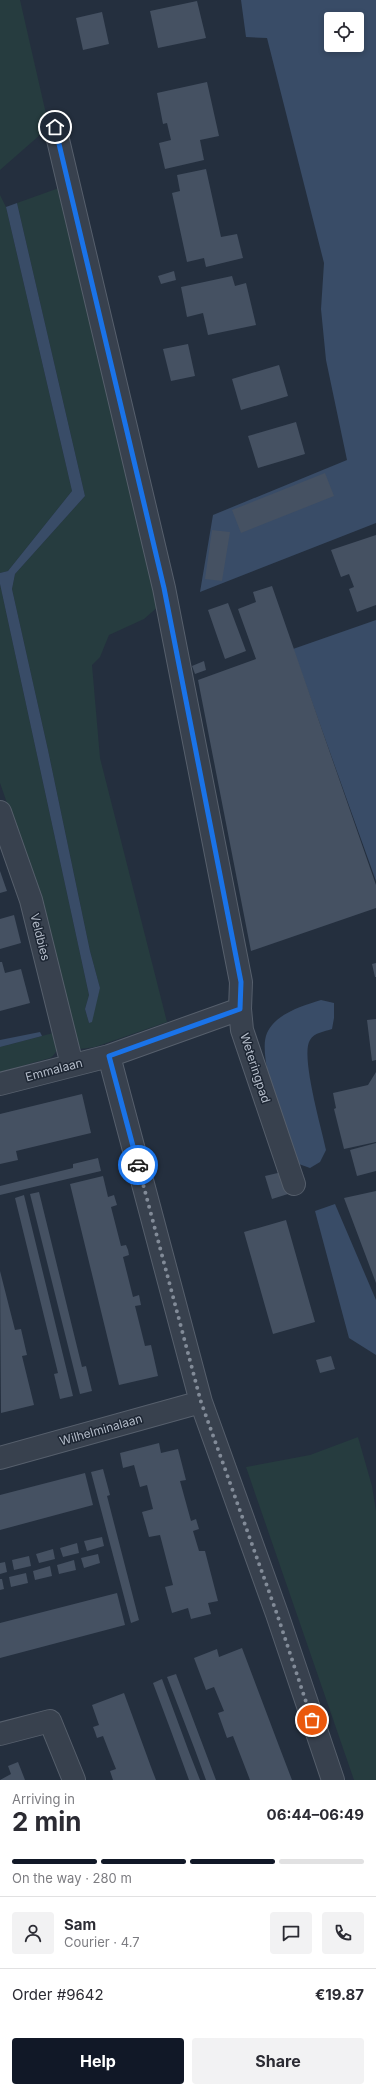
<!DOCTYPE html>
<meta charset="utf-8">
<style>
body{margin:0;font-family:Inter,sans-serif;background:#f2f2f3;color:#2b2b33;height:100vh;display:flex;flex-direction:column;font-size:15px;white-space:nowrap}
*{box-sizing:border-box;margin:0}
p{font-size:13px;color:#7c7c81}
.icon{flex:none;width:22px;height:22px;fill:none;stroke:currentColor;stroke-width:2;stroke-linecap:round;stroke-linejoin:round}
.map{position:relative;height:1780px;overflow:hidden}
.details{display:flex;flex-direction:column;background:#fff;flex:1}
.details>*{flex:none}
.controls{position:absolute;left:324px;top:12px;display:grid;gap:8px}
.controls a{display:grid;place-items:center;width:40px;height:40px;border-radius:4px;background:#fff;box-shadow:0 2px 6px #0003;font-size:20px}
.pin{position:absolute;display:grid;place-items:center;width:34px;height:34px;color:#fff;margin:-17px;border:2px solid #fff;border-radius:50%;box-shadow:0 1px 4px #0007}
.courier{position:absolute;display:grid;place-items:center;width:40px;height:40px;margin:-20px;border:3px solid #1a73e8;border-radius:50%;background:#fff;color:#222;box-shadow:0 1px 5px #0007}
.head em{font-style:normal;font-weight:700}
.head div{display:flex;flex-direction:column-reverse}
.head{display:flex;align-items:center;justify-content:space-between;height:68px;padding:0 12px}
h1{font-size:26px;font-weight:700;line-height:30px}
.bar{display:grid;grid-template-columns:repeat(4,1fr);gap:6px 4px;align-content:center;height:48px;padding:0 12px}
.bar i{height:5px;border-radius:3px;background:#e1e1e2}
.bar .on{background:#111827}
.bar p{grid-column:span 4}
.line{display:flex;align-items:center;gap:10px;padding:0 12px;border-top:1px solid #e1e1e2}
.line div{flex:1}
.round{display:grid;place-items:center;flex:none;width:42px;height:42px;border-radius:4px;background:#f2f2f3}
.primary-button{display:flex;gap:8px;margin-top:auto;padding:8px 12px}
.primary-button a{flex:1;height:46px;border-radius:4px;background:#111827;color:#fff;font-size:16px;font-weight:700;line-height:46px;text-align:center}
.primary-button a+a{background:#f2f2f3;color:#2b2b33}
.map>svg:first-child{display:block}
.green{fill:#263c3f}
.water{fill:#394c67;fill-rule:evenodd}
.building{fill:#455162}
.lines{fill:none;stroke-linecap:round;stroke-linejoin:round}
.minor-casing{stroke:#565f6c;stroke-width:24}
.minor{stroke:#38414e;stroke-width:22}
.done{stroke:#828b98;stroke-width:4;stroke-dasharray:0 7.2}
.route{stroke:#1a73e8;stroke-width:5}
.labels{text-anchor:middle;stroke-width:3;stroke-linejoin:round;paint-order:stroke}
.street-label{font-size:12px;fill:#b4bcc9;stroke:#1d2633}
</style>
<div class="map">
<svg width="376" height="1780" viewBox="0 0 376 1780">
<rect width="100%" height="100%" fill="#242f3e"/>
<path class="green" d="M0 0H20L49 127 0 170Z
M59 188 160 605 144 619 109 635 100 657 92 665 100 758 167 1022 95 1047 80 1049 41 900 0 783V584L89 995 85 1009 89 1023 100 988 90 951 48 750 12 589 15 574 85 496 17 203Z
M0 195 6 207 72 491 8 571 0 573Z
M57 1032C58 1043 60 1051 50 1058L0 1072V1047Z
M358 1437 372 1486 376 1511V1780H354L246 1467 310 1455Z"/>
<path class="water" d="M241 0H376V523L200 592 213 515 347 460 326 360 321 309 324 263 267 38 246 37ZM331 19H357V45H331Z
M17 203 85 496 15 574 12 589 48 750 90 951 100 988 92 1022 89 1023 85 1009 89 995 0 584V573L8 571 72 491 6 207Z
M376 620V881L293 649Z
M321 1000 334 1003V1018L332 1029C324 1032 315 1032 310 1040 300 1055 322 1130 326 1150L320 1162 310 1168 296 1163C287 1137 256 1057 267 1033 276 1013 303 1006 321 1000Z
M40 1032 42 1036 0 1047V1040Z
M335 1204 376 1300V1355L349 1338 315 1211Z"/>
<path class="building" d="M197 1 206 38 158 48 150 11Z
M102 12 109 44 83 50 76 18Z
M207 82 219 136 200 140 204 160 165 169 159 143 171 140 167 123 163 124 157 93Z
M206 169 221 237 237 234 243 258 206 267 204 258 187 262 172 193 180 191 177 175Z
M174 271 176 280 161 284 158 276Z
M232 276 235 286 246 283 256 325 208 335 203 313 187 317 181 287Z
M188 344 195 376 171 381 163 349Z
M279 365 288 396 241 410 232 379Z
M296 422 305 454 258 468 248 436Z
M325 473 334 496 241 533 232 510Z
M212 530 230 532 222 581 205 579Z
M376 535V605L357 612 349 589 354 587 349 574 341 577 331 550Z
M272 586 376 885V908L251 951 198 680 256 659 238 609 256 602 253 592Z
M228 603 246 651 225 659 208 610Z
M204 661 206 670 195 674 192 666Z
M0 871 7 891 0 893Z
M14 915 21 943 0 949V919Z
M0 962H2L5 973 21 969 30 1003 0 1011Z
M376 963V977H375L372 964Z
M376 1019V1060L372 1061 367 1020Z
M376 1072V1142L344 1149 334 1109 336 1108 333 1093 368 1085Z
M82 1094 91 1133 16 1151 18 1160 0 1164V1114Z
M376 1143V1171L357 1176 350 1150Z
M98 1158 101 1171 0 1195V1186L73 1168V1164Z
M282 1172 288 1194 272 1199 265 1176Z
M103 1176 108 1197 114 1195 117 1205 111 1207 121 1246 126 1245 128 1250 129 1255 123 1257 133 1297 139 1295 141 1305 135 1306 145 1346 151 1345 158 1376 119 1385 70 1184Z
M376 1191V1283L344 1198Z
M39 1192 82 1367 86 1366 92 1391 80 1394 30 1194Z
M24 1195 73 1396 60 1399 54 1374 58 1373 15 1198Z
M286 1220 315 1322 273 1334 244 1232Z
M0 1271 15 1330 21 1329 27 1355 22 1356 34 1405 1 1413Z
M331 1356 335 1369 320 1373 316 1360Z
M159 1443 161 1453 178 1449 186 1480 180 1481 191 1521 196 1519 199 1529 193 1531 199 1551H205L218 1601 208 1603 211 1614 191 1619 188 1608 172 1613 165 1587 173 1585 160 1535 149 1537 142 1512 153 1509 147 1485 140 1487 134 1465 123 1468 120 1453Z
M103 1469 110 1495 107 1496 139 1620 131 1623 91 1472Z
M85 1473 93 1505 0 1530V1495Z
M102 1537 104 1546 87 1551 84 1541Z
M77 1543 79 1553 63 1557 60 1548Z
M53 1549 55 1559 39 1563 36 1554Z
M98 1554 100 1563 84 1568 81 1558Z
M29 1556 31 1566 14 1570 12 1560Z
M74 1560 76 1570 59 1574 57 1565Z
M5 1562 7 1572 0 1574V1563Z
M50 1566 52 1576 35 1580 33 1571Z
M26 1573 28 1583 11 1587 9 1577Z
M0 1579H2L4 1589 0 1590Z
M117 1593 125 1625 0 1658V1623Z
M242 1648 279 1746 292 1780H250L233 1736 227 1738 218 1713 224 1711 214 1687 206 1690 194 1658 217 1649 219 1657Z
M176 1674 185 1698 216 1780H206L195 1750 167 1677Z
M162 1679 189 1752 200 1780H189L171 1731 153 1683Z
M124 1693 151 1767 156 1780H113L110 1771 116 1769 110 1754 103 1736 97 1738 95 1732 93 1727 99 1725 92 1705Z
M18 1762 25 1780H0L11 1774 8 1766Z"/>
<g class="lines">
<defs>
<path id="minor" d="M55 127 164 588 241 982 240 1009 242 1030 294 1184
M0 812 31 900 72 1065
M109 1056 201 1402 277 1614 333 1780
M0 1084 109 1056 240 1009
M0 1458 201 1402
M0 1734 50 1721 74 1780"/>
</defs>
<use href="#minor" class="minor-casing"/>
<use href="#minor" class="minor"/>
</g>
<g class="lines">
<path class="done" d="M138 1165 201 1402 277 1614 312 1720"/>
<path class="route" d="M55 127 164 588 241 982 240 1009 109 1056 138 1165"/>
</g>
<g class="labels">
<g class="street-label">
<text transform="translate(40 937) rotate(76)" y="4">Veldbies</text>
<text transform="translate(255 1068) rotate(72)" y="4">Weteringpad</text>
<text transform="translate(54 1070) rotate(-15)" y="4">Emmalaan</text>
<text transform="translate(101 1430) rotate(-16)" y="4">Wilhelminalaan</text>
</g>
</g>
</svg>
<div class="controls">
<a><svg class="icon" aria-label="locate" viewBox="0 0 24 24"><circle cx="12" cy="12" r="6"/><path d="M12 2v4M12 18v4M2 12h4M18 12h4"/></svg></a>
</div>
<div class="pin" style="left:312px;top:1720px;background:#ea580c"><svg class="icon" aria-label="bag" viewBox="0 0 24 24"><path d="M5 8h14l-1 12H6zM9 8a3 3 0 0 1 6 0"/></svg></div>
<div class="pin" style="left:55px;top:127px;background:#1f2937"><svg class="icon" aria-label="home" viewBox="0 0 24 24"><path d="M3 11l9-7 9 7M6 9v11h12V9"/></svg></div>
<div class="courier" style="left:138px;top:1165px"><svg class="icon" aria-label="car" viewBox="0 0 24 24"><path d="M5 17H2v-5l4-1 3-4h7l3 4 3 1v5h-3M9 17h6M6 11h13"/><circle cx="7" cy="17" r="2"/><circle cx="17" cy="17" r="2"/></svg></div>
</div>
<section class="details">
<div class="head"><div><h1>2 min</h1><p>Arriving in</p></div><em>06:44–06:49</em></div>
<div class="bar"><i class="on"></i><i class="on"></i><i class="on"></i><i></i><p>On the way · 280 m</p></div>
<div class="line" style="height:72px"><a class="round"><svg class="icon" aria-label="person" viewBox="0 0 24 24"><circle cx="12" cy="8" r="4"/><path d="M4 21q1-7 8-7t8 7"/></svg></a><div><b>Sam</b><p>Courier · 4.7</p></div><a class="round"><svg class="icon" aria-label="chat" viewBox="0 0 24 24"><path d="M4 5h16v11H9l-5 4z"/></svg></a><a class="round"><svg class="icon" aria-label="phone" viewBox="0 0 24 24"><path d="M5 4h4l2 5-3 2q2 4 5 5l2-3 5 2v4C11 20 4 13 5 4z"/></svg></a></div>
<div class="line" style="height:52px"><div>Order #9642</div><b>€19.87</b></div>
<div class="primary-button"><a>Help</a><a>Share</a></div>
</section>
